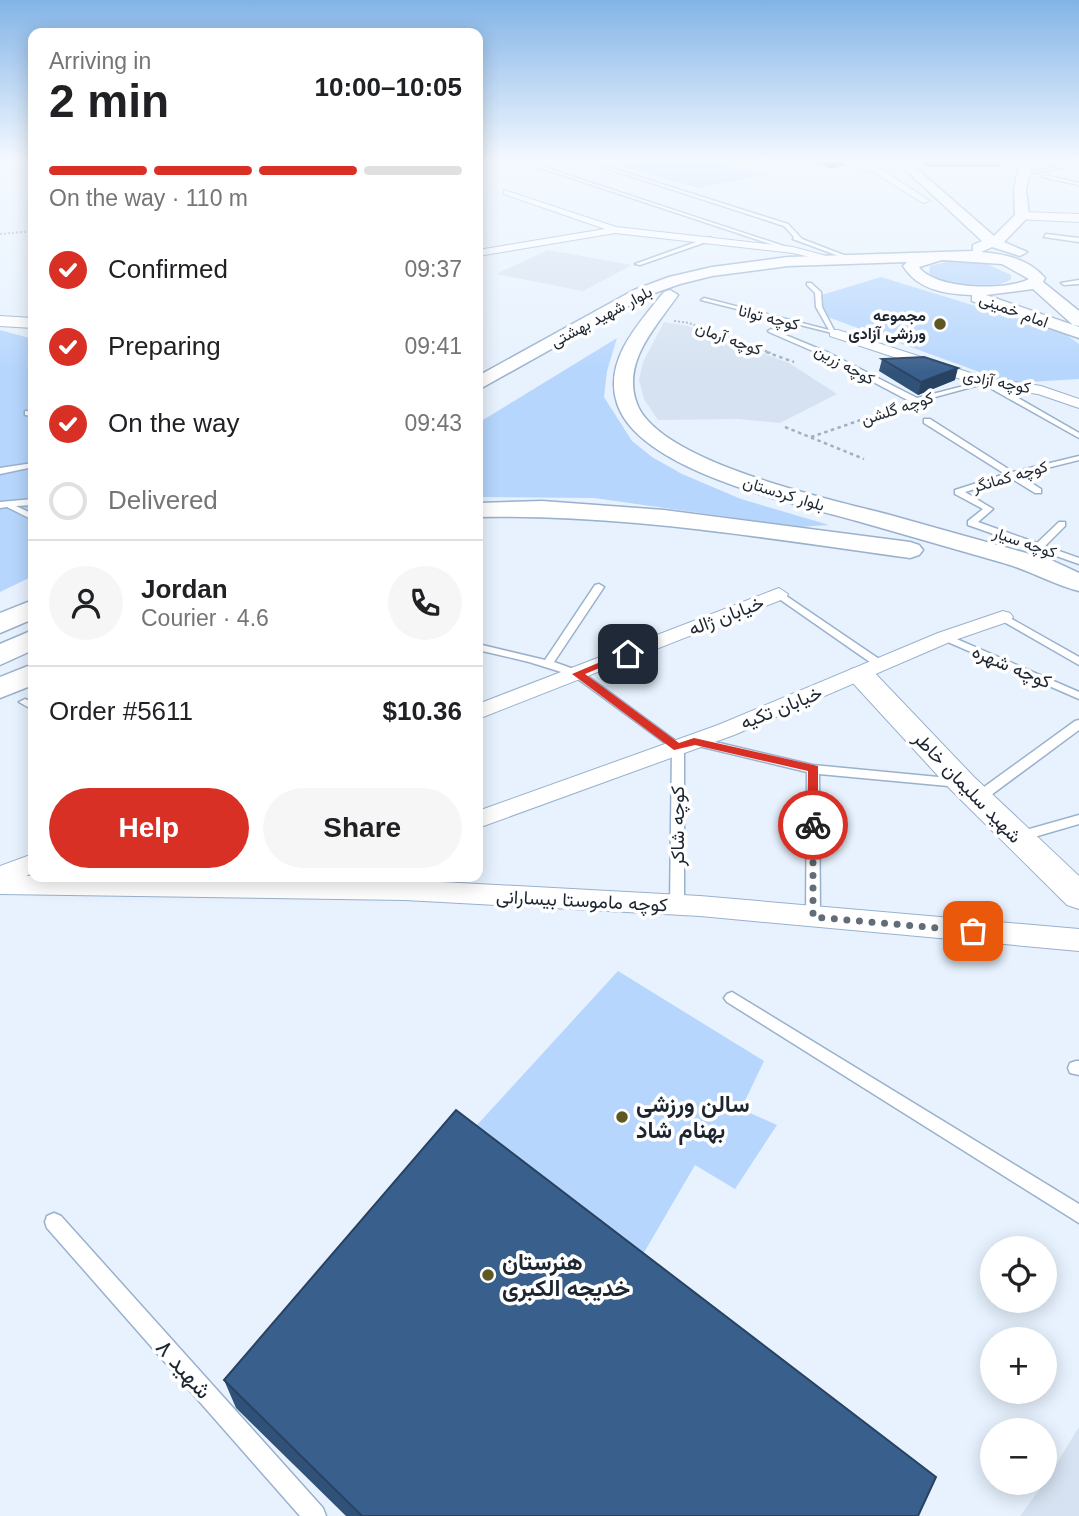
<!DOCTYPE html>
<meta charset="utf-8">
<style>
body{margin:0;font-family:Arial,Vazirmatn,sans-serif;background:#f6f6f6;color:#202124;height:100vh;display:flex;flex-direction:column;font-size:26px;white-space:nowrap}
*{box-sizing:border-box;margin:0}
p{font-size:23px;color:#757577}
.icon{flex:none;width:38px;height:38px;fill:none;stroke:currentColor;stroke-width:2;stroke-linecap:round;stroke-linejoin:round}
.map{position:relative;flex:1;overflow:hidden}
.panel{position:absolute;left:28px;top:28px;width:455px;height:854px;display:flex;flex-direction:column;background:#fff;border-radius:14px;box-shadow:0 4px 18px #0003}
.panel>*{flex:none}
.tools{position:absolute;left:980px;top:1236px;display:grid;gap:14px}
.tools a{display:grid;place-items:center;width:77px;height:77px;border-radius:50%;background:#fff;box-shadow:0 4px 18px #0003;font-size:35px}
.pin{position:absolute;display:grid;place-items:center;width:60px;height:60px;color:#fff;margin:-30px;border-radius:14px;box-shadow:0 4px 10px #0006}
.courier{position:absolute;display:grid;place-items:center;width:70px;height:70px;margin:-35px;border:5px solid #d93025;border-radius:50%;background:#fff;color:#222;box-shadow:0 2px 9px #0007}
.summary em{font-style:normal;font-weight:700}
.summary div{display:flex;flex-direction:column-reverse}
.summary{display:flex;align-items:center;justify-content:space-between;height:119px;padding:0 21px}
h1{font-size:46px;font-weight:700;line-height:52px}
.bar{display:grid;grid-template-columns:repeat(4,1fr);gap:10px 7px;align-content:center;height:84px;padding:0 21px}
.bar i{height:9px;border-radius:5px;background:#e0e0e0}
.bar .selected{background:#d93025}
.bar p{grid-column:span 4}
.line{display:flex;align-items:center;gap:18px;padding:0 21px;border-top:2px solid #e0e0e0}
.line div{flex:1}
.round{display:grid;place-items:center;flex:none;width:74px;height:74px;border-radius:37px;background:#f6f6f6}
ol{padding:0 21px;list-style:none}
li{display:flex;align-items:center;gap:21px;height:77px}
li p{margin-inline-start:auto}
li .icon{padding:7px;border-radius:50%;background:#d93025;color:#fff;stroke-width:4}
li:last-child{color:#757577}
li i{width:38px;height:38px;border:4px solid #e0e0e0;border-radius:50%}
.primary-button{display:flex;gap:14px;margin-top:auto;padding:14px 21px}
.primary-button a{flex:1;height:80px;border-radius:42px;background:#d93025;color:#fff;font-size:28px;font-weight:700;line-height:80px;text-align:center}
.primary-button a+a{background:#f6f6f6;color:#202124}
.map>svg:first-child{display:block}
.built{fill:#d6e2f1}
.green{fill:#b6d6fd}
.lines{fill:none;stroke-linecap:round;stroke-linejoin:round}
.service-casing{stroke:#99b1cd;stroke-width:3}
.minor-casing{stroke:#99b1cd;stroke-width:2}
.tertiary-casing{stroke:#99b1cd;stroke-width:2}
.secondary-casing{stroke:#99b1cd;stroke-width:3}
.path-far1{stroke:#a5afbb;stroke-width:2;stroke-dasharray:2 2;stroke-linecap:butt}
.path{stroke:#a5afbb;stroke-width:2.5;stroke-dasharray:3.5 3.5;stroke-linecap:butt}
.service{fill:#fff;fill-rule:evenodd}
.minor{fill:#fff;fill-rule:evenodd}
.tertiary{fill:#fff;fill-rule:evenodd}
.secondary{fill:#fff;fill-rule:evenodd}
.wall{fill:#315278}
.shaded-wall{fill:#284262}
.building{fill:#395f8c;stroke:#284262;stroke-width:2}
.route{fill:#d93025}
.done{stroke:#636d78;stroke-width:7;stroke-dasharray:0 12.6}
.poi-dot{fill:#5e5825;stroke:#fff;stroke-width:2.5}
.labels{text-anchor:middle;stroke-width:7;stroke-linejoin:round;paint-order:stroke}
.far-street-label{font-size:16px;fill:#1c2530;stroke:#fff}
.far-poi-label{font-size:16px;font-weight:bold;fill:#1c2530;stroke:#fff;text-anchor:end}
.street-label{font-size:19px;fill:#1c2530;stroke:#fff}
.near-poi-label{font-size:23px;font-weight:bold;fill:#1c2530;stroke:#fff;text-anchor:start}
.near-street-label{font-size:23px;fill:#1c2530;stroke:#fff}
</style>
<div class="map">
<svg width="1079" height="1516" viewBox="0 0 1079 1516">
<rect width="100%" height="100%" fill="#e7f2fe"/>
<path class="built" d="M548 250 632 265 583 291 496 274Z
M664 322 688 326 789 363 837 394 780 423 738 419 658 420 644 399 639 380 643 362Z
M1079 1427V1516H1020L1045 1482Z"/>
<path class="green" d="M630 161H711L766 175 698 188 612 164Z
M947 262 987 264 1011 275V279C991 293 949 286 929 274L930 266Z
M881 277 1064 333 1079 344V379L1010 383 822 315 815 297Z
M0 330 33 339V576L0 592Z
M617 338 607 371 604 397 632 441 652 457 682 474 741 499 829 525 800 527 594 498 478 497V423Z
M618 971 764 1061 741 1109 777 1125 735 1189 695 1165 642 1256 466 1137Z"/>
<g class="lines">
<defs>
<path id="service" d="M520 161H525L796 250 791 251Z
M584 161H589L788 224 802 239 857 260 852 261 793 239 794 237 784 226Z
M1035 161 1063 162 1066 167 1021 175 1023 173 1062 166 1061 164Z
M1044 175 1079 183V185L1042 177Z
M1046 234 1079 238V242L1044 237Z
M710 237 712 240 640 265 635 264Z
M1079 280V284L1064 285 1061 283Z
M807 283H811L821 292 822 307 836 334 701 300 704 298 829 330 816 307 815 293 807 285Z
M771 329 829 353 917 398 987 380 1079 433V438L983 384 913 403 824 356 769 332 768 331Z
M25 411 33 412V416L25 415Z
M924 419H930L1013 472 1079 456V460L1019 475 1041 489V493H1035L1011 478 965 492 993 509 978 522 1037 543 1059 522H1065V526L1045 546 1079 558V564L968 525V521L983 509 955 494V490L1005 474 924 423Z
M33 463V467L0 474V468Z
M33 499V505L16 506 33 514V520L7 507 0 508V502Z
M599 584 604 587 554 662 582 672 684 747V905L682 909 677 910 672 909 670 905 672 748 574 676 529 662 478 650V644L545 660 595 585Z
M779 591 885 663 886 665 885 667H877L775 596 774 594Z
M1003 614 1079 657V665L999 619 998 617Z
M945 634 1079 692V699L941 639 940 637 941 635Z
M25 699 33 702V710L19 702Z
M1079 720V730L983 801H973L972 798 973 795 1075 721Z
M694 737 813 765 959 779 965 783 959 787 819 774 820 917 818 921 813 922 808 921 806 917 807 772 690 744 688 741 690 738Z
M1079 815V824L1017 842 1012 840 1010 837 1012 834Z
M732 992 1079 1204V1223L727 1002 724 998 727 994Z
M1076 1061H1079V1075L1070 1073 1068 1068 1070 1063Z
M54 1213 61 1216 323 1508 326 1516H300L47 1228 45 1222 47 1216Z"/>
<path id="minor" d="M835 161 881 169 930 201 923 203 875 173Z
M504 190 616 227 793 247 845 261 840 264 793 253 615 233 478 256V250L605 229 504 194Z
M830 330H838L986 378 1041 386 1079 399V408L1038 394 979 385 830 336Z
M779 588 788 594 786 598 478 719V704Z
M1003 611 1010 613 1013 617 1010 621 952 641 734 735 478 828V811L718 725 938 633Z
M33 854V873L26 876 405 880 700 896 1079 929V951L700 916 405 900 0 894V866Z"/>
<path id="tertiary" d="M1022 212 1079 214V222L1018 219 1016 216Z
M0 316 33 318V328L0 326Z
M861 667 871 669 974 777 1079 876V909L1067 905 952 791 851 681 847 675 851 669Z"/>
<path id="secondary" d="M896 161H908L994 236 1015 215 1014 190 1020 161H1032L1026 190 1029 216 1004 242 1027 252 1020 256 992 247 981 252C1005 254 1029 259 1045 278L1043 282 1079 311V326L1073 325 1033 289 986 295 1079 327V338L972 301V295C945 294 918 290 903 266L907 262 788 266 712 276 680 284 646 296 478 390V376L634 290 669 277 712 267 788 257 973 251V245L982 241ZM942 260 1002 264 1029 279C1007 291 935 290 919 267Z
M670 290 678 295C656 327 621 362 637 404 660 463 833 500 890 515 943 530 996 545 1049 559L1079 573V591C1052 584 1027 569 1000 562 952 548 905 535 857 521 796 504 638 471 617 403 603 360 640 322 664 292Z
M542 501 664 510 910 542 919 545 923 550 919 555 910 558C766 538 623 514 478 517V503Z
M33 600V619L0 633V613Z
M33 630V650L0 665V644Z
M33 664V685L0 698V677Z"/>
</defs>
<use href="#service" class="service-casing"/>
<use href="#minor" class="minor-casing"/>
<use href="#tertiary" class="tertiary-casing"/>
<use href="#secondary" class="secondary-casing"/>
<path class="path-far1" d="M0 234 33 231
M674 321 689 323 771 353"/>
<path class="path" d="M766 352 794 362
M785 427 864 459
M811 437 896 408"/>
<use href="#service" class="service"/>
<use href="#minor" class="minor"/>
<use href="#tertiary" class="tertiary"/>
<use href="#secondary" class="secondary"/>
</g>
<path class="wall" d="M803 161H845L844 166 831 168Z
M849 161H880L863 163Z
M920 161H1001L1000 167H926Z
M882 359 955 380 918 395 879 371Z
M224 1380 918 1516H346L236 1408Z"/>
<path class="shaded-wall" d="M832 161H845L844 166 831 168Z
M864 161H880L863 163Z
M958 368 955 380 918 395 921 382Z"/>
<path class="building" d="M924 357 958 368 921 382 882 359Z
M456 1110 936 1477 918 1516H362L224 1380Z"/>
<linearGradient id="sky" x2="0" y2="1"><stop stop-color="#83b4e7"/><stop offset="0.43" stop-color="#f4f9ff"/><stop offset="1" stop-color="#f4f9ff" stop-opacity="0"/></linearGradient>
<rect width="1079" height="373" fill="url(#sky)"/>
<path class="route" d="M624 652 633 654 585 674 679 743 694 738 818 766V828L807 825 808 771 695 745 674 750 572 674Z"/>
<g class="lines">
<path class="done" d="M813 825V917L973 931"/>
</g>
<g class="poi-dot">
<circle cx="940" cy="324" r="7"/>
<circle cx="622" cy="1117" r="7"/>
<circle cx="488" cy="1275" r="7"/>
</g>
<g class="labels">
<g class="far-street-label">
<text transform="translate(1014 310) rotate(20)" y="6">امام خمینی</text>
<text transform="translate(601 316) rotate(-28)" y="6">بلوار شهید بهشتی</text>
<text transform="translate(769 317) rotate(14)" y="6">کوچه توانا</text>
<text transform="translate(729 338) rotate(20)" y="6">کوچه آرمان</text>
<text transform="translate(845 364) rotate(29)" y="6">کوچه زرین</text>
<text transform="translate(997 381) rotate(11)" y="6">کوچه آزادی</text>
<text transform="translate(897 408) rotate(-18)" y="6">کوچه گلشن</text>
<text transform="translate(1010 476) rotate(-16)" y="6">کوچه کمانگر</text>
<text transform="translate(784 493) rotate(17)" y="6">بلوار کردستان</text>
<text transform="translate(1025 542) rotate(19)" y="6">کوچه سیار</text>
</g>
<g class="far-poi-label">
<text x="926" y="321">مجموعه<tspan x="926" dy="18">ورزشی آزادی</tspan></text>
</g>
<g class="street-label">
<text transform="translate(726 615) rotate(-21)" y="7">خیابان ژاله</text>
<text transform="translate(1012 666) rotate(23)" y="7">کوچه شهره</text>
<text transform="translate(781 707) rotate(-22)" y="7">خیابان تکیه</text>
<text transform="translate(968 787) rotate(46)" y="7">شهید سلیمان خاطر</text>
<text transform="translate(677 826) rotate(-90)" y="7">کوچه شاکر</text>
<text transform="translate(582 900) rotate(3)" y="7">کوچه ماموستا بیسارانی</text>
</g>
<g class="near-poi-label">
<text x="636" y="1112">سالن ورزشی<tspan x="636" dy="26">بهنام شاد</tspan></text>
<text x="502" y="1270">هنرستان<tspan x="502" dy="26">خدیجه الکبری</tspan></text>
</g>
<g class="near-street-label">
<text transform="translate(184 1369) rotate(48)" y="8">شهید ۸</text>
</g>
</g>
</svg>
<div class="tools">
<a><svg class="icon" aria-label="locate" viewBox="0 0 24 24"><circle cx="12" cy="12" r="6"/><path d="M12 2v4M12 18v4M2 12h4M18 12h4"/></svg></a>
<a>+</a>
<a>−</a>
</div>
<div class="pin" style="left:973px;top:931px;background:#ea580c"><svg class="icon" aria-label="bag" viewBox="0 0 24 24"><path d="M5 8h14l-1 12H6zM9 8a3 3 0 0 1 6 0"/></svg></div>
<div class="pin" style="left:628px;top:654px;background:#1f2937"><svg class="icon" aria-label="home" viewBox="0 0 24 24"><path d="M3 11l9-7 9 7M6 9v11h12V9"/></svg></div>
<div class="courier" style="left:813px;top:825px"><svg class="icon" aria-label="bike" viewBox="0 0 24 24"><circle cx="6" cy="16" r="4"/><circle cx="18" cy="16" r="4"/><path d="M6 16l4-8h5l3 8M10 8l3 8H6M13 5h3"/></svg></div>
<section class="panel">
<div class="summary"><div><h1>2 min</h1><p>Arriving in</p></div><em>10:00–10:05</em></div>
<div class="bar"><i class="selected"></i><i class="selected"></i><i class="selected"></i><i></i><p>On the way · 110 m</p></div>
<ol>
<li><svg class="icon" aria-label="check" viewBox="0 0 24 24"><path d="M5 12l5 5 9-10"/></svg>Confirmed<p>09:37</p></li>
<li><svg class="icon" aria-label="check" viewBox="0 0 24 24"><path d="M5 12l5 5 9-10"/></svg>Preparing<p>09:41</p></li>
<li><svg class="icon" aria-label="check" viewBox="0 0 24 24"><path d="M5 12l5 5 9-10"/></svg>On the way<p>09:43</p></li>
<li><i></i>Delivered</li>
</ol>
<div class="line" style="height:126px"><a class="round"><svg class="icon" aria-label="person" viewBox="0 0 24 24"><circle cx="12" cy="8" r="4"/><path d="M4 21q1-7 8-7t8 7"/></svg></a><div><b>Jordan</b><p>Courier · 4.6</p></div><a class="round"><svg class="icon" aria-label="phone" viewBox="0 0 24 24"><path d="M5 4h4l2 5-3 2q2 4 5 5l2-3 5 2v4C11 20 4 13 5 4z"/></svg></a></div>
<div class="line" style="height:91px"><div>Order #5611</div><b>$10.36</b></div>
<div class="primary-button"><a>Help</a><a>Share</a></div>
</section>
</div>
